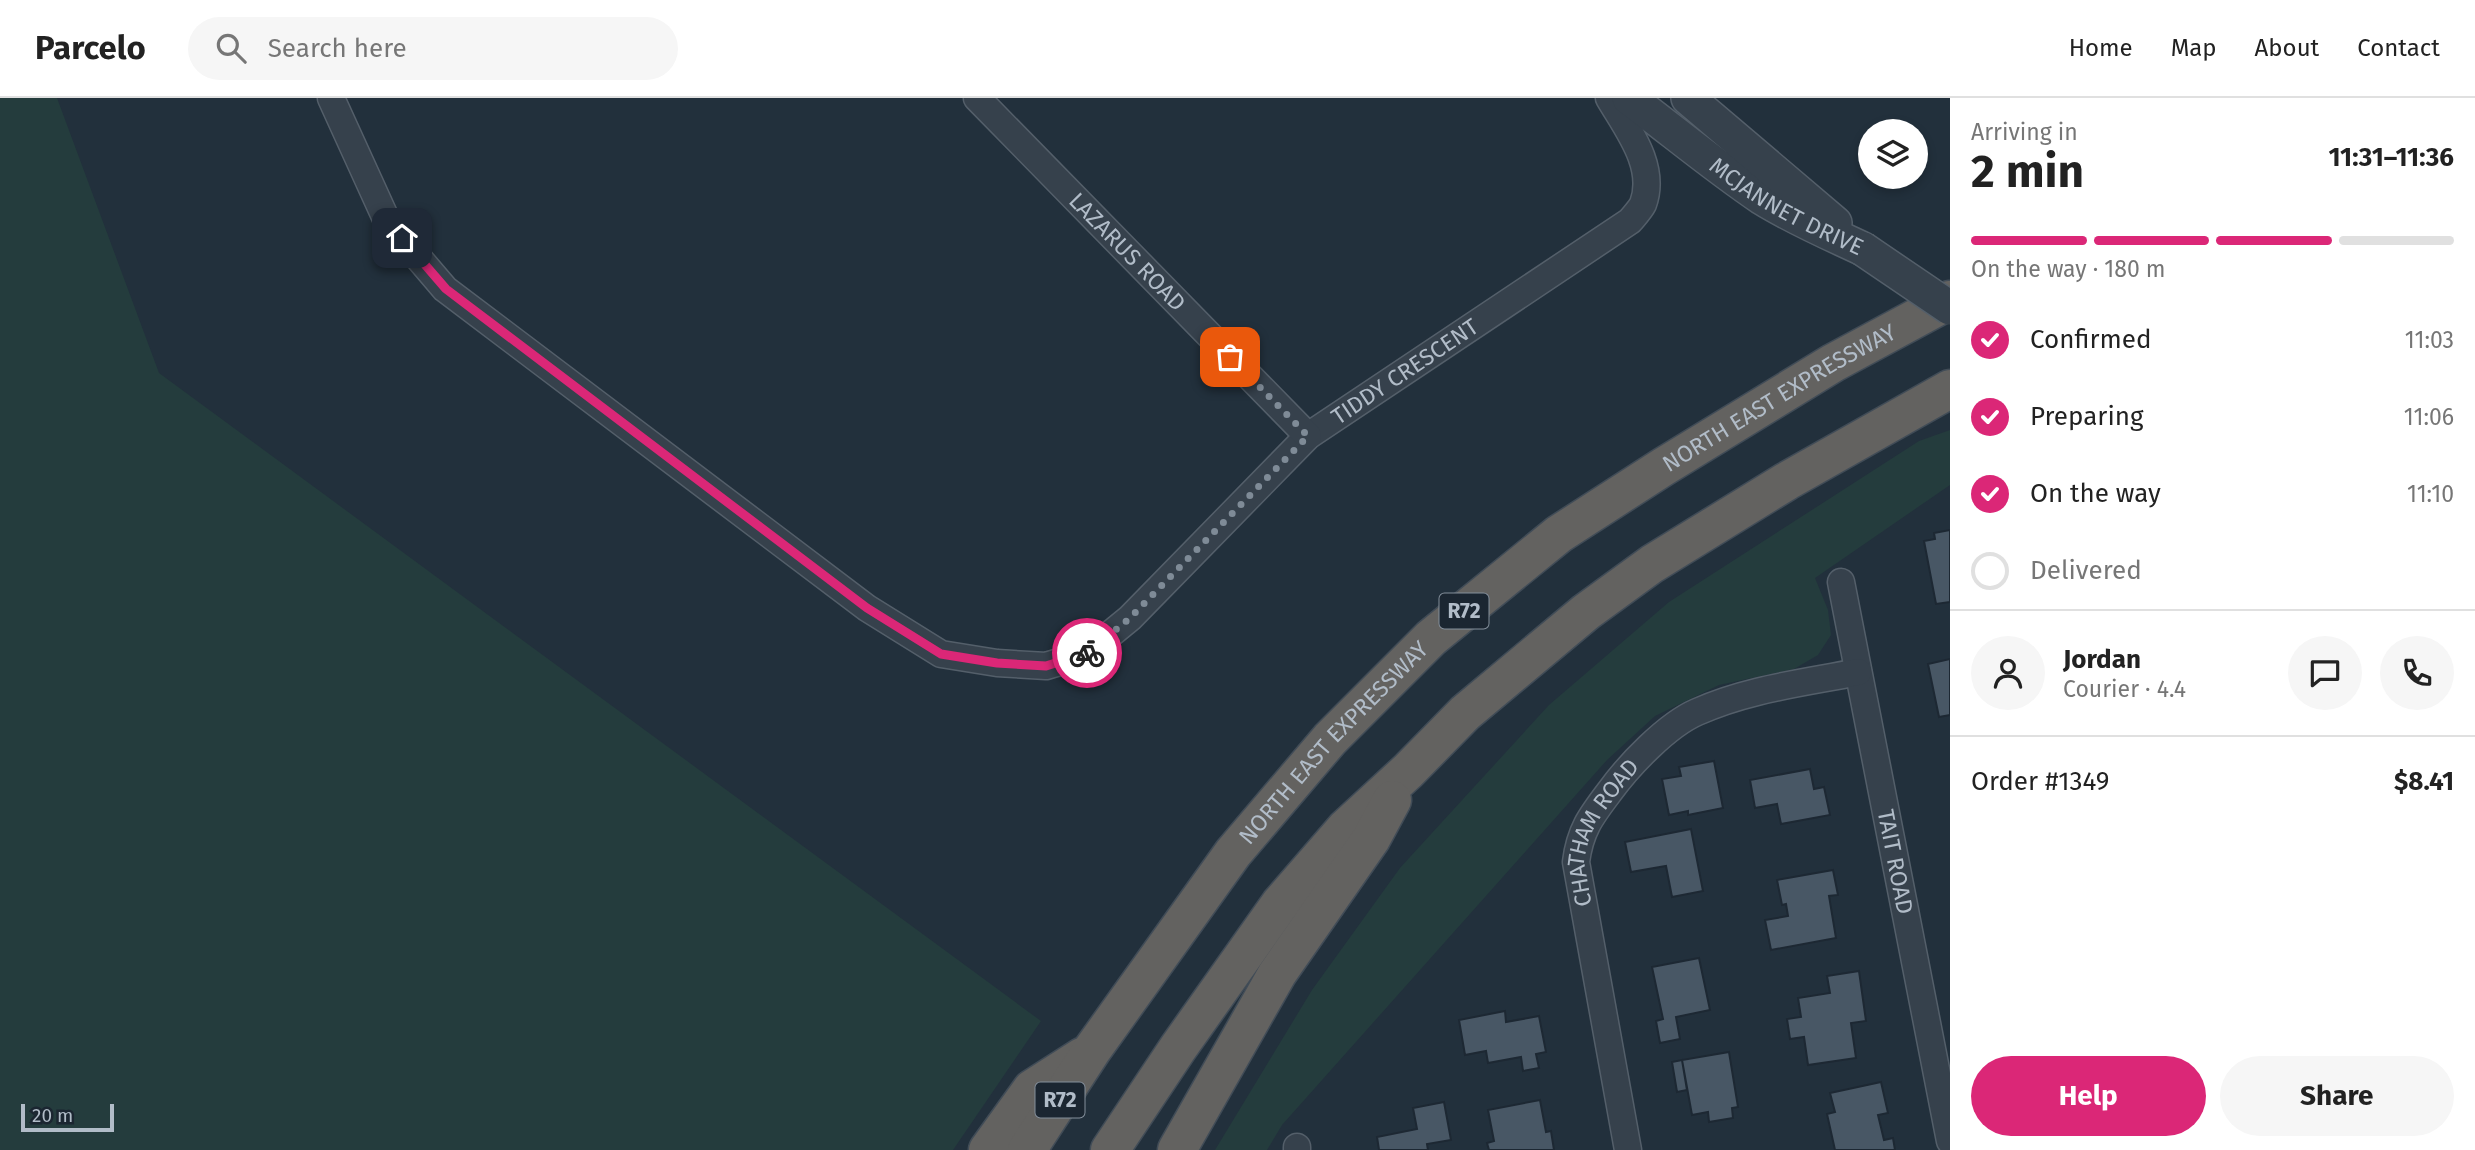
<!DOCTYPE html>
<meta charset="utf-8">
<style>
body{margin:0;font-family:"Fira Sans",sans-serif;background:#f6f6f6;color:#222;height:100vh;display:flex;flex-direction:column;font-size:26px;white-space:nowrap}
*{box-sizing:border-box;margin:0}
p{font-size:23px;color:#767676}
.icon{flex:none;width:38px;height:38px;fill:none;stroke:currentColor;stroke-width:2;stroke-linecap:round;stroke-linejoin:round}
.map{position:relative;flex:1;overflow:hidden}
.side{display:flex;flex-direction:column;background:#fff;width:525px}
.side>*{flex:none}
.buttons{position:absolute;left:1858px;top:21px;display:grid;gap:14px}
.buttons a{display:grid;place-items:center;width:70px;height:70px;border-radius:50%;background:#fff;box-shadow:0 4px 10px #0003;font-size:35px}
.scale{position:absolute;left:21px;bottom:18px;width:93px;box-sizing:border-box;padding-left:7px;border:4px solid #b1bcc8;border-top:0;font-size:19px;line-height:24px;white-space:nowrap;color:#b1bcc8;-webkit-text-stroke:5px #1b2631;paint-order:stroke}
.pin{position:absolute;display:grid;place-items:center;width:60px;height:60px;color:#fff;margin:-30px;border-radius:14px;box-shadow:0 4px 10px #0006}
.courier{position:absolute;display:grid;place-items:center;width:70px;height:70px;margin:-35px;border:5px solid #db2777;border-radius:50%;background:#fff;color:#222;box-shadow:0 2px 9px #0007}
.headline em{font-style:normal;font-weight:700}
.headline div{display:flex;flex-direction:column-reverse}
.headline{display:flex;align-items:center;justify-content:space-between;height:119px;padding:0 21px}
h1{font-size:46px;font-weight:700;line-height:52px}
.bar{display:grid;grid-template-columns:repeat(4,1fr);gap:10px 7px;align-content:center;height:84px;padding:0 21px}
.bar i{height:9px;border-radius:5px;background:#e0e0e0}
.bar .current{background:#db2777}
.bar p{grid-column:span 4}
.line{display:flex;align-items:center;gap:18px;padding:0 21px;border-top:2px solid #e0e0e0}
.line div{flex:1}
.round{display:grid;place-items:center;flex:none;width:74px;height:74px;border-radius:37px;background:#f6f6f6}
ol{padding:0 21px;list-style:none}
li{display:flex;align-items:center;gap:21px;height:77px}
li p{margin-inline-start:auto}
li .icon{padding:7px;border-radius:50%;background:#db2777;color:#fff;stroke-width:4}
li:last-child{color:#767676}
li i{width:38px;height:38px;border:4px solid #e0e0e0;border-radius:50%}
.primary-button{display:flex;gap:14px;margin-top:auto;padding:14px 21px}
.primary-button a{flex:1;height:80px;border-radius:42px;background:#db2777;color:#fff;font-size:28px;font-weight:700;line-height:80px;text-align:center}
.primary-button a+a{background:#f6f6f6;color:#222}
header{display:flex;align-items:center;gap:42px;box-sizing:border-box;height:98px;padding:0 35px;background:#fff;border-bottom:2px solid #e0e0e0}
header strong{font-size:33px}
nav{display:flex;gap:38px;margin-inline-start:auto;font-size:24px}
.search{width:490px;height:63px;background:#f6f6f6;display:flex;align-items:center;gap:18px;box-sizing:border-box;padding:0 24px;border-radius:38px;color:#767676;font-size:26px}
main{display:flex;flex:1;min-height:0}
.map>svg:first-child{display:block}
.green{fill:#243c3d}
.building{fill:#485765;stroke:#1d2833;stroke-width:2}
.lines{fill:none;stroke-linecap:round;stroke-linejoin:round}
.minor-casing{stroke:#545f6a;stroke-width:29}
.tertiary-casing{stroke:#545f6a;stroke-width:36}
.trunk-casing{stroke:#414c57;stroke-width:41}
.minor{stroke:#36414c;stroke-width:26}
.tertiary{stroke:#36414c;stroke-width:33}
.trunk{stroke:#636260;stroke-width:38}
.tertiary-bridge-casing{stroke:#545f6a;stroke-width:36;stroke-linecap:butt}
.tertiary-bridge{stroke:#36414c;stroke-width:33}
.done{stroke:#7f8b97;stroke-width:7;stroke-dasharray:0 12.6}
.route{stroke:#db2777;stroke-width:9}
.labels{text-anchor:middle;stroke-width:6;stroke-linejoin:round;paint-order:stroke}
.shield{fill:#1b2631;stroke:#848f9b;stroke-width:2}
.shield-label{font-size:21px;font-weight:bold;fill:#b1bcc8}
.street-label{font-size:23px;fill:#b1bcc8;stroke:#1b2631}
</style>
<header>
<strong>Parcelo</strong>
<div class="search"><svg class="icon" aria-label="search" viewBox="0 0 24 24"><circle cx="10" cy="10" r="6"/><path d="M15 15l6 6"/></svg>Search here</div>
<nav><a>Home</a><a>Map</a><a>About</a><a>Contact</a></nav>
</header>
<main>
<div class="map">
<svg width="1950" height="1052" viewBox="0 0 1950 1052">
<rect width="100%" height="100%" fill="#22303c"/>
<path class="green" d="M0 0H57L159 275 1041 923 953 1052H0Z
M1950 332V387L1815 480 1828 512 1831 537 1818 557 1794 571 1719 587 1655 618 1607 662 1282 1027 1267 1052H1215L1312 892 1400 770 1549 607 1669 504 1919 343Z"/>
<path class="building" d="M1950 432V504L1936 506 1924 443 1935 441 1934 435Z
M1950 561V617L1939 619 1928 566Z
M1714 663 1723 710 1688 717V713L1669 717 1662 681 1681 678 1679 669Z
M1810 671 1814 691 1824 689 1830 717 1781 726 1777 706 1755 710 1750 682Z
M1691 731 1703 793 1672 799 1666 768 1631 774 1625 744Z
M1833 772 1838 797 1829 798 1836 840 1771 852 1765 822 1788 818 1786 806 1782 807 1777 782Z
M1699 860 1710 912 1676 919 1680 941 1660 945 1656 923 1663 921 1652 869Z
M1859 873 1866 923 1851 925 1856 960 1808 967 1804 939 1790 941 1787 921 1801 919 1798 900 1830 895 1827 878Z
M1505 913 1506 924 1539 918 1546 954 1536 956 1539 970 1523 973 1521 959 1488 965 1486 953 1465 957 1459 922Z
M1729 954 1738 1009 1732 1010 1733 1020 1709 1024 1708 1014 1692 1017 1682 962Z
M1682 962 1687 992 1677 994 1672 964Z
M1881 984 1888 1015 1878 1017 1884 1042 1893 1040 1895 1052H1835L1827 1016 1835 1014 1830 995Z
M1540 1002 1546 1034 1551 1033 1554 1052H1489L1487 1045 1494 1043 1488 1012Z
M1444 1004 1451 1042 1427 1046 1428 1052H1379L1377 1039 1417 1031 1413 1010Z"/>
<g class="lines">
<defs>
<g id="minor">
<path id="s1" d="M331 0 387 123 445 191 867 510 941 556 997 565 1046 568 1086 556 1130 520 1308 338 1630 123C1634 118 1640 112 1643 106 1657 68 1627 31 1609 0"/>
<path id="s2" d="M977 0 1308 338"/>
<path id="s3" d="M1841 484 1950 1043"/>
<path d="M1297 1049V1052"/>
<path id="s4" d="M1628 1052 1576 764C1580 732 1591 718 1610 693 1629 667 1667 627 1697 614 1748 591 1803 585 1858 574"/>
</g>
<g id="tertiary">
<path id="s5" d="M1629 0C1673 33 1716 69 1762 100 1794 120 1829 135 1863 151"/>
<path d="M1688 0 1835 125"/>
</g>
<g id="trunk">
<path d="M988 1052 1032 991 1082 959"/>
<path id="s6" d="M1027 1052 1092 952 1233 755 1330 641 1431 540 1559 436 1663 369 1833 265 1950 202"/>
<path d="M1110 1052 1178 950 1280 806 1346 730 1408 673 1465 615 1586 514 1652 466 1787 383 1950 291"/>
<path d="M1177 1052 1277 876 1371 741 1392 702"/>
</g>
</defs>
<use href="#minor" class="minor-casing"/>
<use href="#tertiary" class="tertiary-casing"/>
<use href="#trunk" class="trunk-casing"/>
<use href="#minor" class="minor"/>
<use href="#tertiary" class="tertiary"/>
<use href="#trunk" class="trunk"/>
<defs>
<path id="tertiary-bridge" d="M1863 151 1950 210"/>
</defs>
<use href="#tertiary-bridge" class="tertiary-bridge-casing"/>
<use href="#tertiary-bridge" class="tertiary-bridge"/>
</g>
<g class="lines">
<path class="done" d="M1087 555 1130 520 1308 338 1230 259"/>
<path class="route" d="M402 140 446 191 867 510 941 556 997 565 1046 568 1087 555"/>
</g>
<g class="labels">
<g class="shield">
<rect x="1439.5" y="495.5" width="49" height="35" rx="5"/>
<rect x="1035.5" y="984.5" width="49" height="35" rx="5"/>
</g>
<g class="shield-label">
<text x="1464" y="520">R72</text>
<text x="1060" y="1009">R72</text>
</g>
<g class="street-label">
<text dy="8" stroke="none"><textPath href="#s5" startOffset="192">MCJANNET DRIVE</textPath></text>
<text dy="8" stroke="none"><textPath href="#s2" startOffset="215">LAZARUS ROAD</textPath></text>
<text dy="8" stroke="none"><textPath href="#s1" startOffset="1416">TIDDY CRESCENT</textPath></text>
<text dy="8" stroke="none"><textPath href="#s6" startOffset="1078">NORTH EAST EXPRESSWAY</textPath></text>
<text dy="8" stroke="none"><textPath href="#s6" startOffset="511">NORTH EAST EXPRESSWAY</textPath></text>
<text dy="8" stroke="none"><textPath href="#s4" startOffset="329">CHATHAM ROAD</textPath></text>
<text dy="8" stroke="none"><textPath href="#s3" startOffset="285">TAIT ROAD</textPath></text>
</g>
</g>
</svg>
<div class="buttons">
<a><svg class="icon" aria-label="layers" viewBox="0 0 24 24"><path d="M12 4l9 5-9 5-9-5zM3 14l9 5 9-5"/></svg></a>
</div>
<div class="scale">20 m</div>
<div class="pin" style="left:1230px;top:259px;background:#ea580c"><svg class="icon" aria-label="bag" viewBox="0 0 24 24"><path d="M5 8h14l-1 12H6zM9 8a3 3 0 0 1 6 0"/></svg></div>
<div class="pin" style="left:402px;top:140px;background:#1f2937"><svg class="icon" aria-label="home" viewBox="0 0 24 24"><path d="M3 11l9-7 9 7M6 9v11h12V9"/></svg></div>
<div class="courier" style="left:1087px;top:555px"><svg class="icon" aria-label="bike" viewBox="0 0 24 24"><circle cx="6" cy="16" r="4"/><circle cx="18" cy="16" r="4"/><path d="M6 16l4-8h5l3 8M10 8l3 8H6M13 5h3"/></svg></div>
</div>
<section class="side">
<div class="headline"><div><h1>2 min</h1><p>Arriving in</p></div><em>11:31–11:36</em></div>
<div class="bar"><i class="current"></i><i class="current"></i><i class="current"></i><i></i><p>On the way · 180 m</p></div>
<ol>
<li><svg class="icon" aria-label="check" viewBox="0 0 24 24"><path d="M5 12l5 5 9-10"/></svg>Confirmed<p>11:03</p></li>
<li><svg class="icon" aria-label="check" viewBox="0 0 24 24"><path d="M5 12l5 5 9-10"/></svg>Preparing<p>11:06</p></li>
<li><svg class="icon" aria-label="check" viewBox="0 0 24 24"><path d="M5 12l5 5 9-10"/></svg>On the way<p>11:10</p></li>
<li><i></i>Delivered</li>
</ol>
<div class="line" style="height:126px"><a class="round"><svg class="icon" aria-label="person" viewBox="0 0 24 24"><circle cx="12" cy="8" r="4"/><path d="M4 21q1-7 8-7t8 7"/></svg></a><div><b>Jordan</b><p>Courier · 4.4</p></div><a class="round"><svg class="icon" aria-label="chat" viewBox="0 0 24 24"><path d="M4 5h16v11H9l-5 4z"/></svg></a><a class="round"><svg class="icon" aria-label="phone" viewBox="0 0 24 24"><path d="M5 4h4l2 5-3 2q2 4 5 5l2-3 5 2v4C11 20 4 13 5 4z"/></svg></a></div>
<div class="line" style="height:91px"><div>Order #1349</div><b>$8.41</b></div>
<div class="primary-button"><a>Help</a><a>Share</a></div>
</section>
</main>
